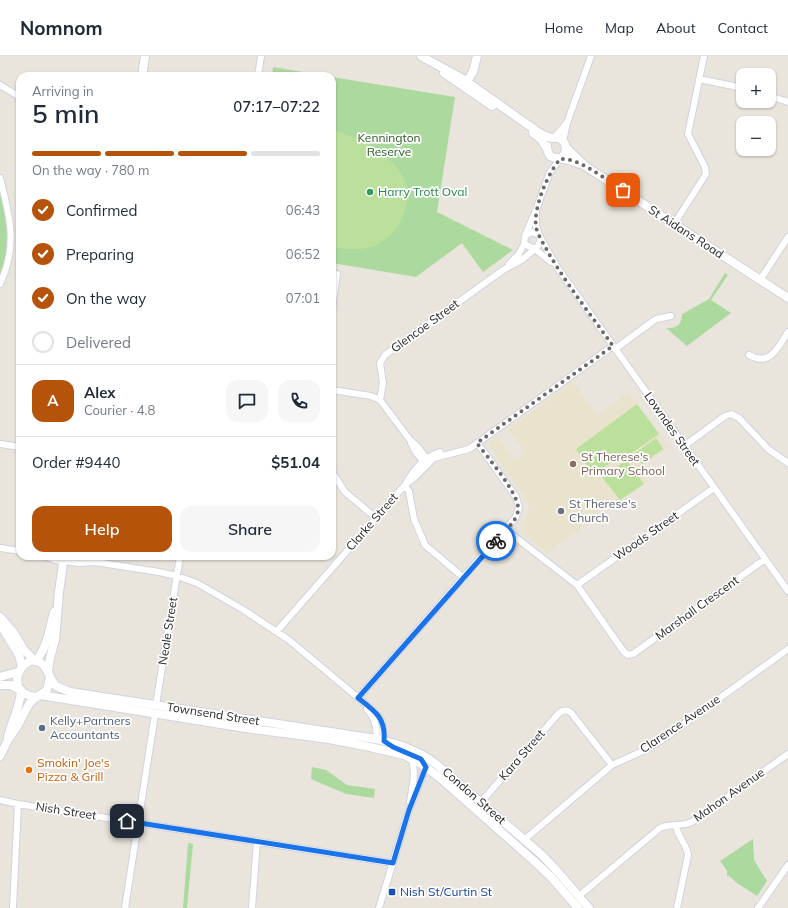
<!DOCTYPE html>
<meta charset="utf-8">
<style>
body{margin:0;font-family:Mulish,sans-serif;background:#f6f6f7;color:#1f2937;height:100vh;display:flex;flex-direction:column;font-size:15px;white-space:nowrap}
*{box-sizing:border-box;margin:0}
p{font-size:13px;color:#747a83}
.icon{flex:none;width:22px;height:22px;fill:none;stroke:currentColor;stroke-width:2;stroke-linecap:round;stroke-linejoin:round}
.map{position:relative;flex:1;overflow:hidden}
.drawer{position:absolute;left:16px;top:16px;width:320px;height:488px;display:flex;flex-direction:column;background:#fff;border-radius:12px;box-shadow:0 1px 3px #0004}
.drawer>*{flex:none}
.fabs{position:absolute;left:736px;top:12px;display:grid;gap:8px}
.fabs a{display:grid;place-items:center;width:40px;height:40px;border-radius:8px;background:#fff;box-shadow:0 1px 3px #0004;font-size:20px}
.pin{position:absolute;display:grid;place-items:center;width:34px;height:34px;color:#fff;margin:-17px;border-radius:8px;box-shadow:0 2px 6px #0006}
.courier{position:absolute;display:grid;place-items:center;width:40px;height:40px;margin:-20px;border:3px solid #1a73e8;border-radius:50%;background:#fff;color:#222;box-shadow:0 1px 5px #0007}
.overview em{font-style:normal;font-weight:600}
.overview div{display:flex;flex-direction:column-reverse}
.overview{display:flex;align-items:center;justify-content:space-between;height:68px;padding:0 16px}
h1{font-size:26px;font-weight:600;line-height:30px}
.bar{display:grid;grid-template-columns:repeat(4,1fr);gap:6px 4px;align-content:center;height:48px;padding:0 16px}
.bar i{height:5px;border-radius:3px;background:#e0e1e3}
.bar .selected{background:#b45309}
.bar p{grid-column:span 4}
.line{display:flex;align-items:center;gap:10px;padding:0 16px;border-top:1px solid #e0e1e3}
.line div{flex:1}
.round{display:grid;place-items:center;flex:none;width:42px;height:42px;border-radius:12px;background:#f6f6f7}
ol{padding:0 16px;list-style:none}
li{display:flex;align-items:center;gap:12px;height:44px}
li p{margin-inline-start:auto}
li .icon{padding:4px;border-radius:50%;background:#b45309;color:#fff;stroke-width:4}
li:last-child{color:#747a83}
li i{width:22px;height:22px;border:2px solid #e0e1e3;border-radius:50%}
.button{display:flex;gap:8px;margin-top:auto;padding:8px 16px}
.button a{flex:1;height:46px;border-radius:12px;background:#b45309;color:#fff;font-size:16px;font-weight:600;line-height:46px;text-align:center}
.button a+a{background:#f6f6f7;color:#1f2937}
header{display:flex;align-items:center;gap:24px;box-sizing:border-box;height:56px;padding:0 20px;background:#fff;border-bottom:1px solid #e0e1e3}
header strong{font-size:19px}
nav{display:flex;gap:22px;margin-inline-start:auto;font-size:14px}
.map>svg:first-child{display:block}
.education{fill:#e9e3cd}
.green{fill:#acda9e}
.pitch{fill:#bbe09b}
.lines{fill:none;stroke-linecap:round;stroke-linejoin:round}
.street-casing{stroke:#d1d2e0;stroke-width:8}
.secondary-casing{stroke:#d1d2e0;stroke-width:10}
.street{stroke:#fff;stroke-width:6}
.secondary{stroke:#fff;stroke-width:8}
.done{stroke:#6c6a67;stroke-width:4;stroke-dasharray:0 7.2}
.route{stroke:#1a73e8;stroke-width:5}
.leisure-dot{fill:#2e9e5b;stroke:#fff;stroke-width:1.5}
.education-dot{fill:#8d6e63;stroke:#fff;stroke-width:1.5}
.worship-dot{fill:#6b7280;stroke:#fff;stroke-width:1.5}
.service-dot{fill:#5c6f8a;stroke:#fff;stroke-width:1.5}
.food-dot{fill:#e8710a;stroke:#fff;stroke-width:1.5}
.transit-dot{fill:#1a4fb4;stroke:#fff;stroke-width:1.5}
.labels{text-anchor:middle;stroke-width:3.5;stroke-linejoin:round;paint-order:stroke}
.park-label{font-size:12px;fill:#275c22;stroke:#fff}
.leisure-label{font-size:12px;fill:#27864d;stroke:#fff;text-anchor:start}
.street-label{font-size:12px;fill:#282828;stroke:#fff}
.education-label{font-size:12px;fill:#785e54;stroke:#fff;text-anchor:start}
.worship-label{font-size:12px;fill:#5b616d;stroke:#fff;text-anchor:start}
.service-label{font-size:12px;fill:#4e5e75;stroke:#fff;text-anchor:start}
.food-label{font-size:12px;fill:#c56008;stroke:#fff;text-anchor:start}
.transit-label{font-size:12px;fill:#164399;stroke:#fff;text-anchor:start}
</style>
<header>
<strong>Nomnom</strong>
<nav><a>Home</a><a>Map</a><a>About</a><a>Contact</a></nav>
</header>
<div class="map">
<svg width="788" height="852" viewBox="0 0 788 852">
<rect width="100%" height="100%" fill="#e9e5dc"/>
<path class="education" d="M573 326 597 359 629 336 669 391 639 413 648 425 547 497 525 479 523 470 529 453 528 446 489 390V386L498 381 514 404 525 396 508 373Z"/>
<path class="green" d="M273 11 326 20H272Z
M332 21 455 41 437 156 513 194 483 216 462 187 416 221 332 207Z
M0 129 9 167 8 202 0 220Z
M725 217 728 219 711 244 731 257 687 290 666 272C676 273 682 269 682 258L709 243Z
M312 711 326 714 347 729 375 733 374 742 346 738 311 723Z
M753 783 754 804 767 825 757 840 737 827 729 820H727V815L720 805Z
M188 787 193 788 187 852H183Z"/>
<path class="pitch" d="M332 74C357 80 398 101 406 128 409 137 407 148 404 157 392 190 363 199 332 190Z
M637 348 659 378 629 399 626 396 597 416H591L576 393Z
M656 382 663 393 642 408 634 398Z
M627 404 644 428 620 444 602 421Z"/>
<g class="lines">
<defs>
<path id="street" d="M258 20 261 0
M699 23 743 32
M0 29 20 41
M769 40 788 46
M554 82 566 68
M563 86 567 67 591 0
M0 122C10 161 18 189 0 228
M536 158V170L539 179
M674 168 706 118 705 111 688 78 704 0
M532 176 539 179C542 185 539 189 535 193L524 188 525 180Z
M525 180 536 154 550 116 560 103
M540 181 557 211 788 535
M535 193 551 206
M509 208 519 198 524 188
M760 224 788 181
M332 252 337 218
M615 293 656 263 671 260
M749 299C771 311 778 291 788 276
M332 334 371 340 380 344 410 384 418 391 429 406
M380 344 383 327 380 307 385 299 503 214 523 203 535 193
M411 387 415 395 425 408
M0 388 20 391
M684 390 725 360 731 358 739 362 768 393 788 407
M332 416 345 436 376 462
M406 427C414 413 424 401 440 396
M404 430 409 435 414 463 425 489 464 522
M506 474 577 529 624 596 628 599 633 598 765 503
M0 492 20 495
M44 500 55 504 79 507 95 506 159 516 177 520 197 527 242 553 289 584 374 655 382 666 384 685
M80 500 93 505
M577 529 714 432
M277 575 404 430 414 422 434 402 469 393 613 290
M358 642 516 461 519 451 516 441 484 396 477 387
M156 649 180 500
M367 653C375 662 378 671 376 683
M0 744 18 748 393 807
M410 746C412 731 417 716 411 702
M481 746 559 657C564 653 569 654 572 658L612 709
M676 769C677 781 687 788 688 799L677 852
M524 784 612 709 645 694 660 685 788 593
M579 840 660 772C670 767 681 771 692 766L788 698
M13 852 18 748
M125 852 155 658
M252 852 257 785
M379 852 409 754 426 711
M758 852 788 809"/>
<path id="secondary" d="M421 0 463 23 538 76C542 78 548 82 553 82 557 82 556 81 560 83 568 87 567 97 561 102
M444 17 492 50
M142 20 145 0
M464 30 473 16 477 0
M533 77 541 83 547 93
M547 90C548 104 554 101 565 103 570 104 575 106 580 108
M566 92 585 110 788 242
M0 561 14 577 24 594 35 605
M0 568 19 599 22 611
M36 605C48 590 49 574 54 556
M48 615 50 602 55 584 59 536 64 500
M0 621 18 616
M0 629H11L18 633
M40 639 252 673 329 683 370 691 404 699 421 708 439 721 534 805 551 821 578 852
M37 641C0 638 23 594 41 607 49 613 49 623 56 630L70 636 376 683C398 688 418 694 436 708L542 799 558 816 589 852
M8 681C12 665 20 651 21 635
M0 700 8 684 18 669 29 648 34 643 47 634 50 621"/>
</defs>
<use href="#street" class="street-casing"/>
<use href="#secondary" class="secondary-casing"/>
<use href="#street" class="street"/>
<use href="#secondary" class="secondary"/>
</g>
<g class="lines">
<path class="done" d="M496 485C504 476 516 466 518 455 521 439 486 400 477 387L613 290C591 259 567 229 548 196 544 188 538 180 536 171 533 152 548 117 560 103 578 101 608 125 623 134"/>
<path class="route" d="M127 765 393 807 409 754 426 711 421 703 393 691 384 685C386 662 375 655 358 642L496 485"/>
</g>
<circle class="leisure-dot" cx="370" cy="136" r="4"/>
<circle class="education-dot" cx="573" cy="408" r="4"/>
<circle class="worship-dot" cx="561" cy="455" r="4"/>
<circle class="service-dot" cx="42" cy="672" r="4"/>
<circle class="food-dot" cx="29" cy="714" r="4"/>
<rect class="transit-dot" x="388" y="832" width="8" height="8" rx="2"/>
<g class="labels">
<g class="park-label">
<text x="389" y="86">Kennington<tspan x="389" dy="14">Reserve</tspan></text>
</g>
<g class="leisure-label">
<text x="378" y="140">Harry Trott Oval</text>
</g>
<g class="street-label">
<text transform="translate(686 176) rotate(33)" y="4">St Aidans Road</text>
<text transform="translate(425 270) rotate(-36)" y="4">Glencoe Street</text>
<text transform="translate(672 373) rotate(55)" y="4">Lowndes Street</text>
<text transform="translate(372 466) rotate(-49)" y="4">Clarke Street</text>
<text transform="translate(646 480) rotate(-35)" y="4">Woods Street</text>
<text transform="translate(697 552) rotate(-36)" y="4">Marshall Crescent</text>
<text transform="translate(168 575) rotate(-81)" y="4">Neale Street</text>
<text transform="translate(213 658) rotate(9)" y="4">Townsend Street</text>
<text transform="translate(680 668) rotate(-34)" y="4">Clarence Avenue</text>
<text transform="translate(522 699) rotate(-49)" y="4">Kara Street</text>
<text transform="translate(729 739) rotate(-35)" y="4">Mahon Avenue</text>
<text transform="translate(474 740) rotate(41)" y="4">Condon Street</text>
<text transform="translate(66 755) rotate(9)" y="4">Nish Street</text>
</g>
<g class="education-label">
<text x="581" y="405">St Therese's<tspan x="581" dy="14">Primary School</tspan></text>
</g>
<g class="worship-label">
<text x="569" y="452">St Therese's<tspan x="569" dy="14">Church</tspan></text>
</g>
<g class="service-label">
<text x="50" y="669">Kelly+Partners<tspan x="50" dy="14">Accountants</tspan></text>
</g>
<g class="food-label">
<text x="37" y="711">Smokin' Joe's<tspan x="37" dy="14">Pizza &amp; Grill</tspan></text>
</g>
<g class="transit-label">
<text x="400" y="840">Nish St/Curtin St</text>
</g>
</g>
</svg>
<div class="fabs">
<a>+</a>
<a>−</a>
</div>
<div class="pin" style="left:623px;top:134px;background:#ea580c"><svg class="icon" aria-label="bag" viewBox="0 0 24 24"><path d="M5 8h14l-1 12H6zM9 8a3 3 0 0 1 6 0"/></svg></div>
<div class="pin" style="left:127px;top:765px;background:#1f2937"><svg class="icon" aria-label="home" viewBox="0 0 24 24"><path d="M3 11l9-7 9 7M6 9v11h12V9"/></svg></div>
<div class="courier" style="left:496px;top:485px"><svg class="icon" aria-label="bike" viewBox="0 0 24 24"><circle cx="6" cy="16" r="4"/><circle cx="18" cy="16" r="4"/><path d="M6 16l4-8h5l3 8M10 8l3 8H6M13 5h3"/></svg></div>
<section class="drawer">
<div class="overview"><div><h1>5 min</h1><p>Arriving in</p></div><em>07:17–07:22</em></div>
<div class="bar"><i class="selected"></i><i class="selected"></i><i class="selected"></i><i></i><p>On the way · 780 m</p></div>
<ol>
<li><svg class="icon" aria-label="check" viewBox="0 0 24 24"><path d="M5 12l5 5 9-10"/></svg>Confirmed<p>06:43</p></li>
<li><svg class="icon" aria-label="check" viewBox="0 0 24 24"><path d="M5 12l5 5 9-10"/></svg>Preparing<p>06:52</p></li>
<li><svg class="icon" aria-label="check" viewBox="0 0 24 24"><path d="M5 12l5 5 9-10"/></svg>On the way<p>07:01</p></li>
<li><i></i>Delivered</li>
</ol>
<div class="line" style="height:72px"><b class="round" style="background:#b45309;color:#fff">A</b><div><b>Alex</b><p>Courier · 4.8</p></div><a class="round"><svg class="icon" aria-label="chat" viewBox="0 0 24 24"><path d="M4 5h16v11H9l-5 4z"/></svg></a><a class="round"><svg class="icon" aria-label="phone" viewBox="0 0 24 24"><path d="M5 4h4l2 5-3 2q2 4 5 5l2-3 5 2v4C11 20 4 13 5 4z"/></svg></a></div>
<div class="line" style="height:52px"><div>Order #9440</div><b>$51.04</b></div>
<div class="button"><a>Help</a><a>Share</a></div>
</section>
</div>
